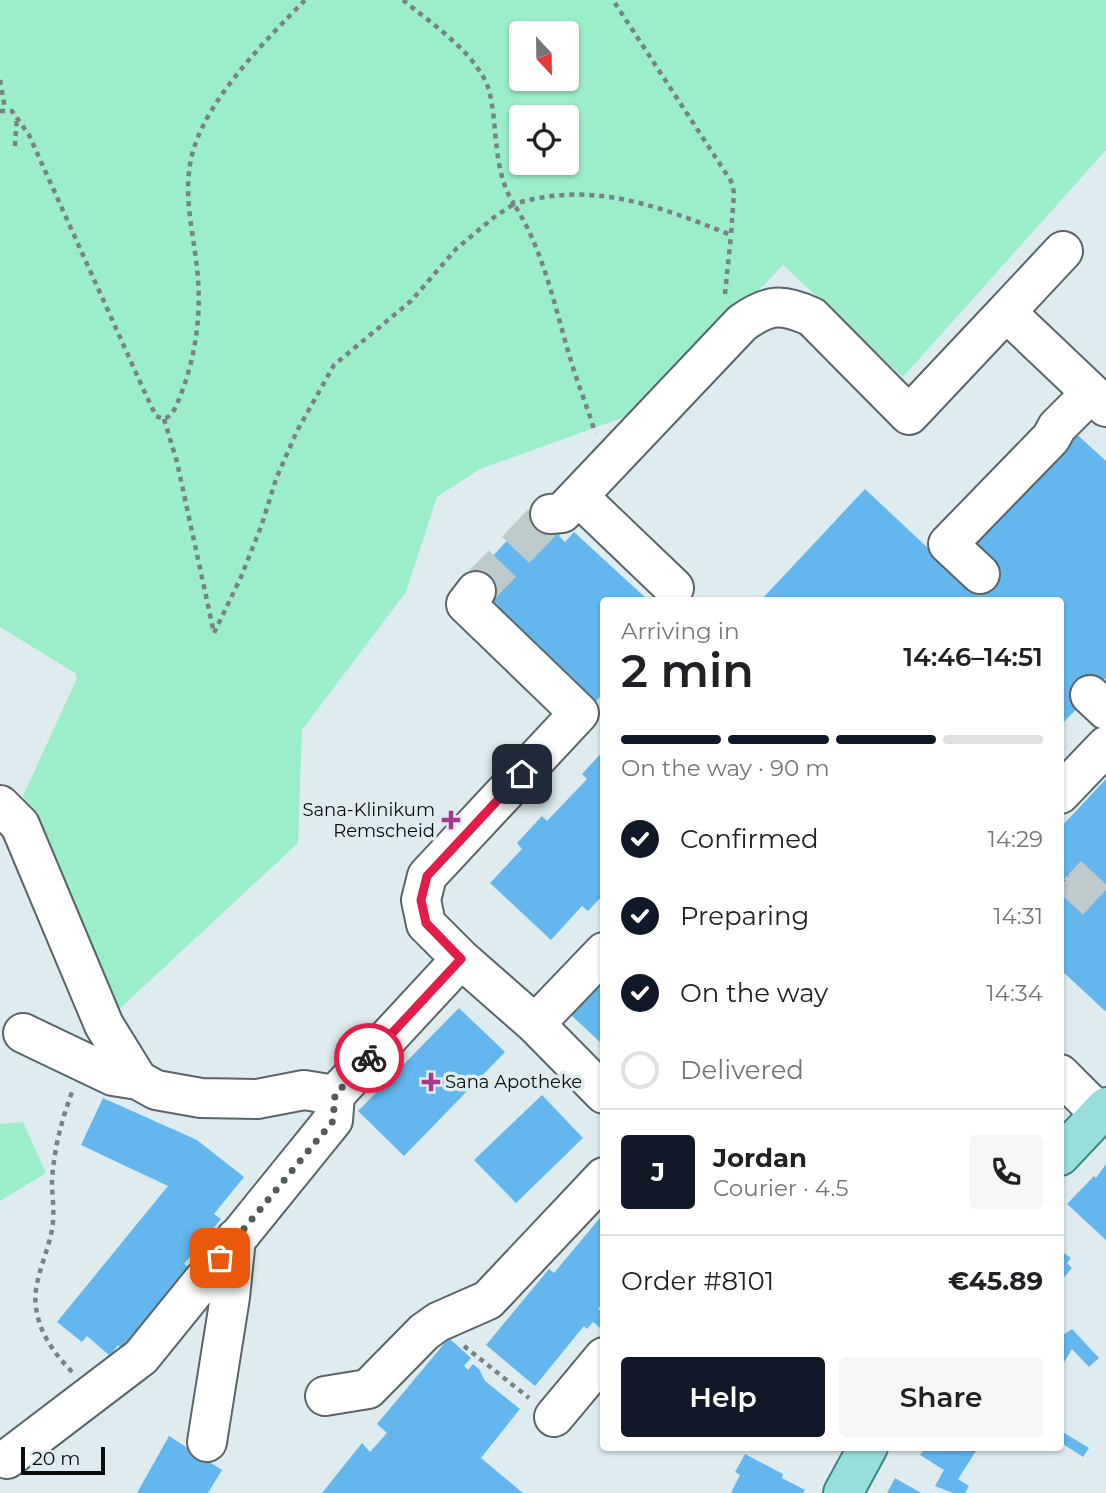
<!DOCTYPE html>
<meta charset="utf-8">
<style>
body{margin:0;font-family:Montserrat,sans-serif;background:#f6f6f6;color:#202124;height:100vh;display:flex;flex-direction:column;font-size:26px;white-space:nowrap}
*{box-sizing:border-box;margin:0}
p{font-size:23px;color:#757577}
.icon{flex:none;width:38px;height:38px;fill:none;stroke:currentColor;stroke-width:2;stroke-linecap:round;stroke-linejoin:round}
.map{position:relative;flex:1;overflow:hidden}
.drawer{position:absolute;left:600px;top:597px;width:464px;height:854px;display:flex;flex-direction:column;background:#fff;border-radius:7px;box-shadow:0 2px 5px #0004}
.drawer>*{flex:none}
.needle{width:46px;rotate:158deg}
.tools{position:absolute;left:509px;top:21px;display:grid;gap:14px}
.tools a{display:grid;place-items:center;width:70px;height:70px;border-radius:7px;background:#fff;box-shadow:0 2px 5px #0004;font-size:35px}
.scale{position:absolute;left:21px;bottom:18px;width:84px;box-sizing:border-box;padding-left:7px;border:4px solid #080d0e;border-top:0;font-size:19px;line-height:24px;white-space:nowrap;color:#080d0e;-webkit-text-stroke:5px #deecef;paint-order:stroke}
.pin{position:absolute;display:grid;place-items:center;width:60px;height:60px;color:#fff;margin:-30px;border-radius:14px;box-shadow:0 4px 10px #0006}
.courier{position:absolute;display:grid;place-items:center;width:70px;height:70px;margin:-35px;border:5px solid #e11d48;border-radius:50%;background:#fff;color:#222;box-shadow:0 2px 9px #0007}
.headline em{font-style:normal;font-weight:600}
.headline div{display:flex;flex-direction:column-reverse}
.headline{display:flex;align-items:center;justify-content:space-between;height:119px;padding:0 21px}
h1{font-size:46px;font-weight:600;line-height:52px}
.bar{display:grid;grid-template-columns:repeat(4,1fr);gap:10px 7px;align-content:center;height:84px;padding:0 21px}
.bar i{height:9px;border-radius:5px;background:#e0e0e0}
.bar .on{background:#111827}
.bar p{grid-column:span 4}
.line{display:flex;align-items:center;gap:18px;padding:0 21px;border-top:2px solid #e0e0e0}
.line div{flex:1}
.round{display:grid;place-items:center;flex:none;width:74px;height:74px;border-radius:7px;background:#f6f6f6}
ol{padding:0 21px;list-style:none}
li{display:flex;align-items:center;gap:21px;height:77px}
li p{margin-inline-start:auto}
li .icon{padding:7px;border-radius:50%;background:#111827;color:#fff;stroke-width:4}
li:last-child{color:#757577}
li i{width:38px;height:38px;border:4px solid #e0e0e0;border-radius:50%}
.primary-button{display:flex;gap:14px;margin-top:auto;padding:14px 21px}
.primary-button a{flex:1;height:80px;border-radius:7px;background:#111827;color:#fff;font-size:28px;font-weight:600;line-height:80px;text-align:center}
.primary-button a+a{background:#f6f6f6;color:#202124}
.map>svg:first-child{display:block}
.green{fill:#9cedc9;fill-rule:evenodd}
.building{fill:#63b7ee}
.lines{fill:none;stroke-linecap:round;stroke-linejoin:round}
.minor-tunnel{stroke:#becbcd;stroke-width:38;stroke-dasharray:38 19;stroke-linecap:butt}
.minor-casing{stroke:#596568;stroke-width:42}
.major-casing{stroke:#398782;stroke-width:42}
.path{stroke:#798284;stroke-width:4.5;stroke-dasharray:5 5;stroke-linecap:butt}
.minor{stroke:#fff;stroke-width:38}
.major{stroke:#98ded9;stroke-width:38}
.done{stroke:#535b5d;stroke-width:7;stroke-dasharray:0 12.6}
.route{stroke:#e11d48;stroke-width:9}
.poi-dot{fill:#ab368e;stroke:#deecef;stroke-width:2.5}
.labels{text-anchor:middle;stroke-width:7;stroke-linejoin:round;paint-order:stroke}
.poi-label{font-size:18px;fill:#080d0e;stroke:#deecef;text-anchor:end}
</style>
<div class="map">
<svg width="1106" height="1493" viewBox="0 0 1106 1493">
<rect width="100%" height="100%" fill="#deecef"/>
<path class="green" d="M0 0H1106V150L903 377 783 265 644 410 480 469 437 497 406 592 302 730 298 843 114 1014 99 968 23 796 77 678 75 673 0 627ZM522 33H567V79H522ZM522 117H567V163H522Z
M23 1122 46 1173 0 1201V1124Z"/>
<path class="building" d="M1071 429 1106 461V678L1060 726V600H761L865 489 977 594 999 570 965 539Z
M540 505 565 529 559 536 565 542 574 532 648 600H604V693L594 703 467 584Z
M604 750V894L588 911 582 906 551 940 490 883 522 849 517 843 542 816 547 821 587 779 582 774Z
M1106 779V1010L1105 1011 1060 969V828Z
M604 978V1042L602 1044 570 1014Z
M459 1008 505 1052 404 1156 358 1111Z
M542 1095 583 1138 516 1203 474 1160Z
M103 1098 197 1140 244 1177 214 1214 221 1219 184 1264 188 1267 122 1349 118 1345 110 1356 87 1336 82 1342 57 1322 168 1186 81 1145Z
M1106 1164V1240L1067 1204 1094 1176 1096 1178Z
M604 1213V1301L598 1309 604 1313V1331L593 1322 587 1329 584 1326 535 1386 486 1345 549 1269 554 1273Z
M1060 1250 1071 1258 1067 1263 1072 1268 1060 1282Z
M1072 1329 1099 1358 1089 1367 1072 1349 1060 1369V1337Z
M449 1338 471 1358 464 1366 468 1370 473 1364 479 1369 485 1381 520 1409 481 1458 523 1493H322L362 1443 370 1452 387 1433 377 1424Z
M1060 1424 1064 1427 1061 1431 1089 1448 1083 1457 1060 1442Z
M169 1436 222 1470 208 1493H137Z
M925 1447H986L984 1451 978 1448 958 1479 969 1486 965 1493H953L935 1486 944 1470 920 1455Z
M745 1454 783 1474 782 1478 805 1490 803 1493H731L740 1475 735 1472Z
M895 1478 921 1493H887Z"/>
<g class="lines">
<path class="minor-tunnel" d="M476 591 550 514
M1068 875 1106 910"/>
<defs>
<path id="minor" d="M1006 312 1063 251
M578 496 674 588
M550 514 562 513 742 323C769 304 782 303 812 317L909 415 1006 312 1106 407
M980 574 948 544 1051 438 1057 427 1091 393
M1090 695 1106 710
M1060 794 1106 746
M0 805 20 825 104 1025 138 1080
M604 952 535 1024 604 1094
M461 959 426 924 421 900 427 876 579 713 466 604 476 591
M23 1033 113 1076 138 1080 156 1090 201 1098 257 1099 304 1090 335 1095 461 959 535 1024
M1060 1074 1100 1114
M325 1396 368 1389 424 1332 438 1322 488 1300 604 1177
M554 1417 604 1357
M207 1442 230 1297 236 1238
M7 1459 141 1357 333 1120 335 1095"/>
<path id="major" d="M1060 1156 1106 1107
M843 1493 868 1447"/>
</defs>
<use href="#minor" class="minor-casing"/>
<use href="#major" class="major-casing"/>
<path class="path" d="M403 0C432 24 481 56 490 94 498 131 493 172 514 204 593 180 658 206 731 235L734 193 731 181 613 0
M0 80 5 109
M0 111H12L29 135 146 395 156 416 164 419C174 415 177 404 181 394 195 358 201 318 198 279 195 235 180 192 194 148 210 96 267 39 305 0
M15 146 17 116
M725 294 731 235
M164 419 177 462 214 633 241 577 262 524 276 479 297 431 334 365 411 301 456 249 493 218 514 204C544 251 555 308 571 361 578 385 588 408 595 433
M1060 882 1068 875
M464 1346 529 1398
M72 1372C54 1353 39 1333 36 1307 32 1282 48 1254 52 1229 55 1213 52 1196 52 1181 54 1149 61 1122 72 1092"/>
<use href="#minor" class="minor"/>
<use href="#major" class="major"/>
</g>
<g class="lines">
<path class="done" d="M220 1258 333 1121 335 1095 369 1058"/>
<path class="route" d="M369 1058 461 959 426 923 421 900 427 876 522 774"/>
</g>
<g class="poi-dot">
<path d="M447.5 809.5h7v7h7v7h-7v7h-7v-7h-7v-7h7z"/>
<path d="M427.5 1071.5h7v7h7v7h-7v7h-7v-7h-7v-7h7z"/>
</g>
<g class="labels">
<g class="poi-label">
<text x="435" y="816">Sana-Klinikum<tspan x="435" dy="21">Remscheid</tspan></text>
<text x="445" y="1088" text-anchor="start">Sana Apotheke</text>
</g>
</g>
</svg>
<div class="tools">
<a><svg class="needle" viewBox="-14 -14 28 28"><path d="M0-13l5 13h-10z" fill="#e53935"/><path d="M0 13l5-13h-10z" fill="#757577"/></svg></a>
<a><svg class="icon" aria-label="locate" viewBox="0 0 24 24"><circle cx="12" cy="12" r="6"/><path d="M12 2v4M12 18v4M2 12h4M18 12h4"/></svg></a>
</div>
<div class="scale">20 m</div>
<div class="pin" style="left:220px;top:1258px;background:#ea580c"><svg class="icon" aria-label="bag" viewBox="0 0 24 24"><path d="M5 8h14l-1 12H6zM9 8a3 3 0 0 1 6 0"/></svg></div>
<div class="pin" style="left:522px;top:774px;background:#1f2937"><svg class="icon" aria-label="home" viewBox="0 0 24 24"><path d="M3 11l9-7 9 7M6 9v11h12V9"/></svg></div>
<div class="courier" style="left:369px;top:1058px"><svg class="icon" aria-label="bike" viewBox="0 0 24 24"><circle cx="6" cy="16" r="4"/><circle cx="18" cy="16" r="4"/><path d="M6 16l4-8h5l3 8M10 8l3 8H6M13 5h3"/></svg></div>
<section class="drawer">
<div class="headline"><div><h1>2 min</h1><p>Arriving in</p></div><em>14:46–14:51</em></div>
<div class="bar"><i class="on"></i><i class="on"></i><i class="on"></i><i></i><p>On the way · 90 m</p></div>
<ol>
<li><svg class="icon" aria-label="check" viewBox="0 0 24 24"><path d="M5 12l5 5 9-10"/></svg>Confirmed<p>14:29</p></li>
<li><svg class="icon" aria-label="check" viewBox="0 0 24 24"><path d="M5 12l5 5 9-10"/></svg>Preparing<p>14:31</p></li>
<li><svg class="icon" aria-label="check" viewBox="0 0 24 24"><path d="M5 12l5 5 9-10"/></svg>On the way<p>14:34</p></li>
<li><i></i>Delivered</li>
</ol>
<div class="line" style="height:126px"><b class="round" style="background:#111827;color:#fff">J</b><div><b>Jordan</b><p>Courier · 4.5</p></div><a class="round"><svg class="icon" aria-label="phone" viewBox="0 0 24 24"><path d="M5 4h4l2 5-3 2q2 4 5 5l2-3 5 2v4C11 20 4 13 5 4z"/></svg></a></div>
<div class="line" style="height:91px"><div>Order #8101</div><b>€45.89</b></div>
<div class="primary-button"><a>Help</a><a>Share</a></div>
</section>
</div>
